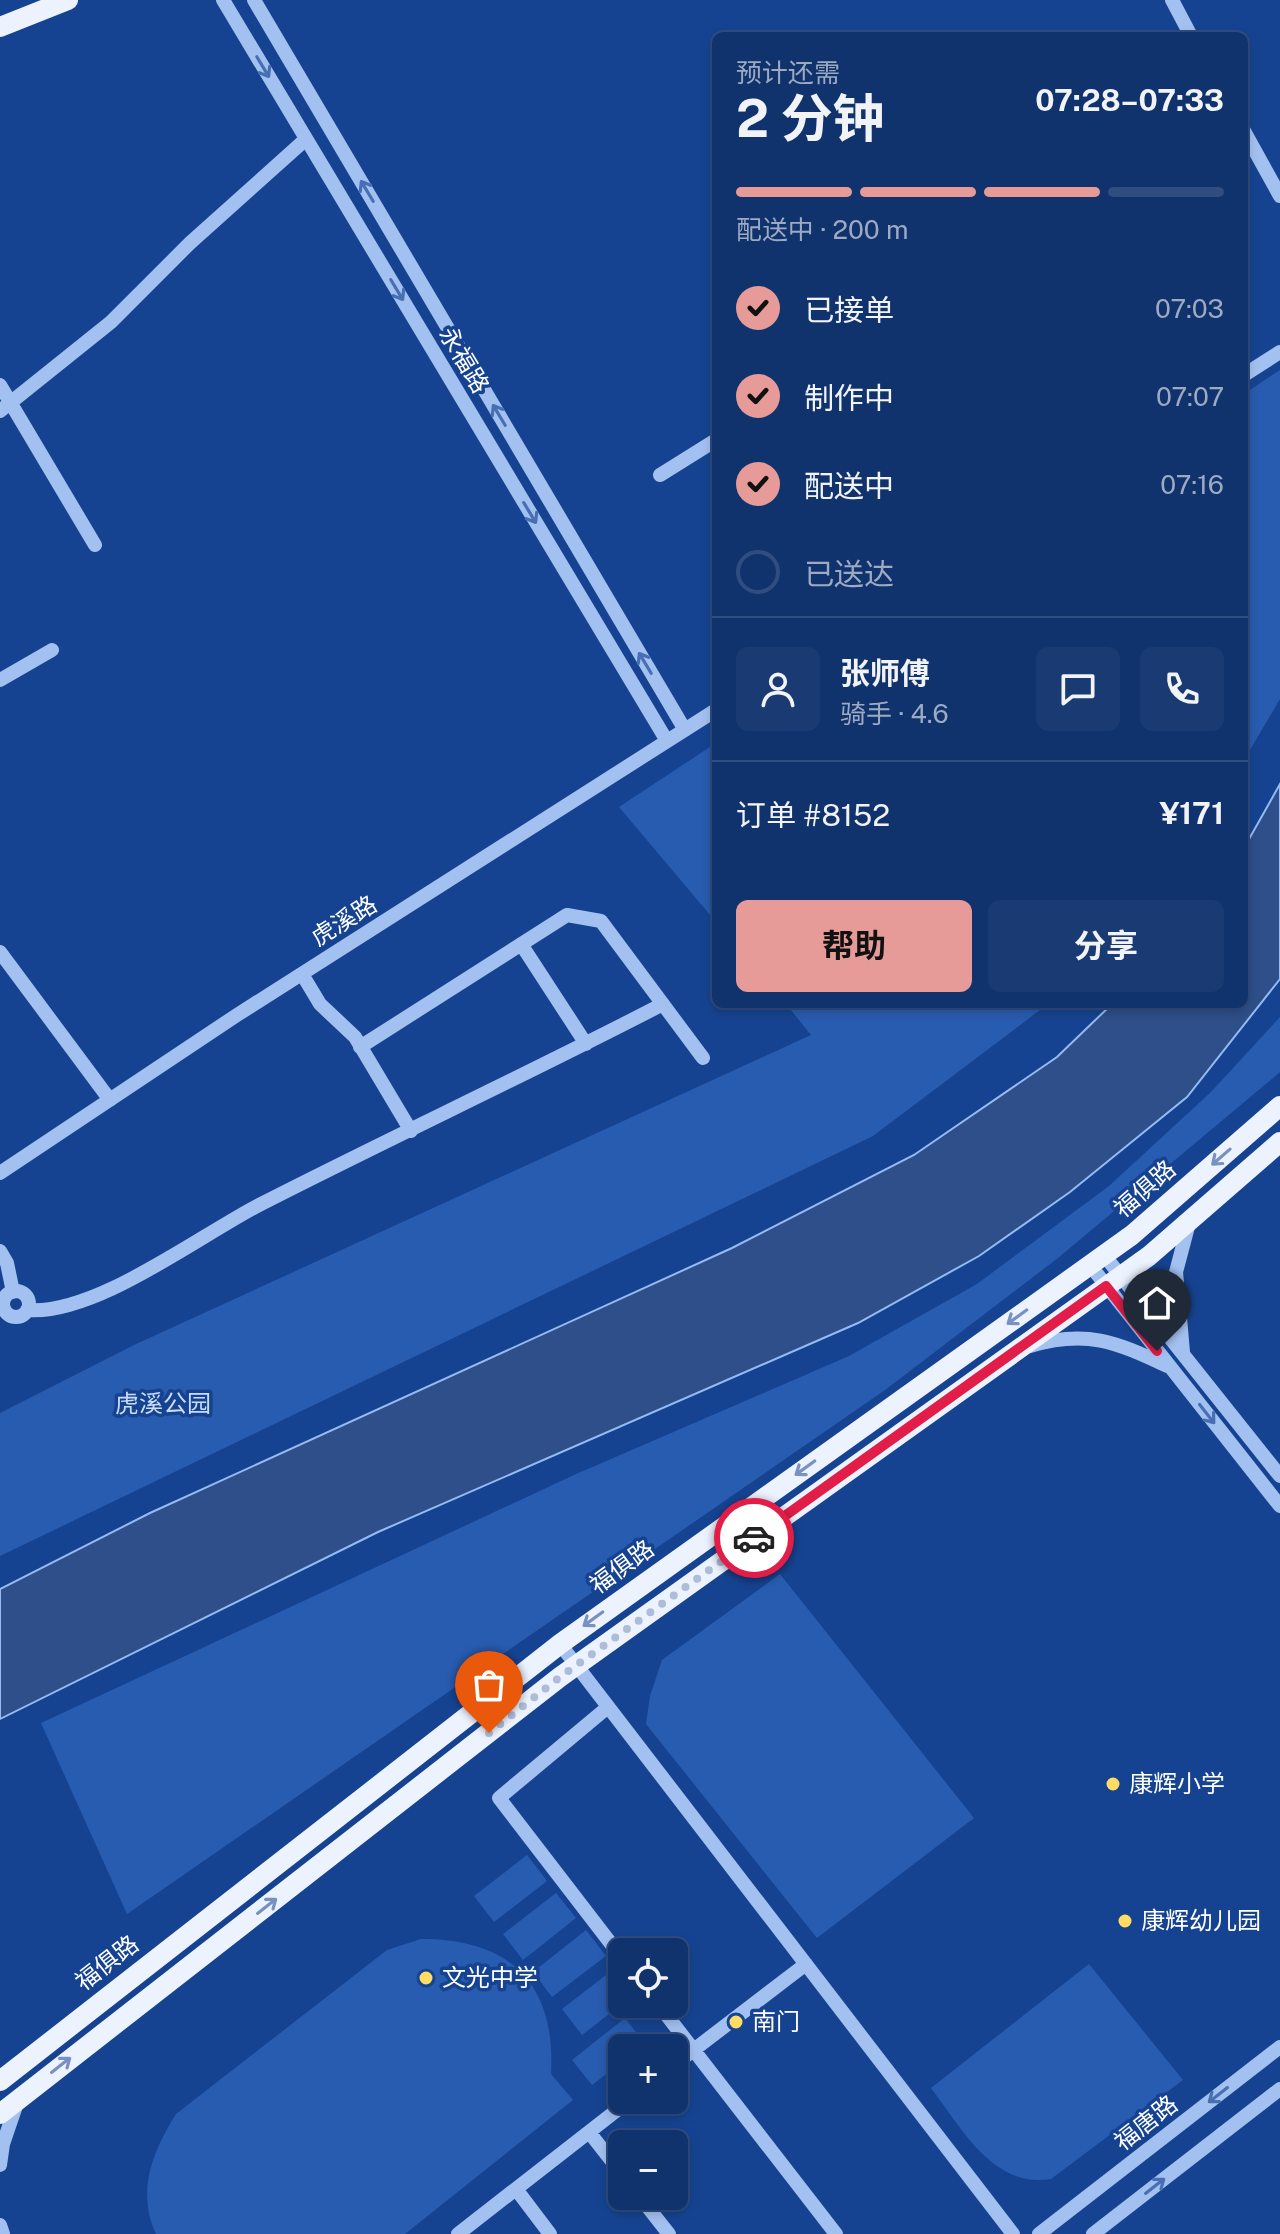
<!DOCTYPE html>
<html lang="zh">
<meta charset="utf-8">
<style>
body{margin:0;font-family:"Public Sans","Noto Sans SC",sans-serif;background:#193a72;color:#f1f3f6;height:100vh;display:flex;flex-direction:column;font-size:30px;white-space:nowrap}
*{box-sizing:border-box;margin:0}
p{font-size:26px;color:#9caac2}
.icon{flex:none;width:44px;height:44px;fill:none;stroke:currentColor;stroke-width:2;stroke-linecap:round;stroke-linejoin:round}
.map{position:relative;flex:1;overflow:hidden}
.panel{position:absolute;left:712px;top:32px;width:536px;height:976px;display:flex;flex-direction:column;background:#10326d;border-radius:12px;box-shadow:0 4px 12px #0003,0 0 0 2px #304d80}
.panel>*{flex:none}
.fabs{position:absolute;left:608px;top:1938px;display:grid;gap:16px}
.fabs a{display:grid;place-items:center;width:80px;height:80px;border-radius:12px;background:#10326d;box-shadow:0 4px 12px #0003,0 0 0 2px #304d80;font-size:40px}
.pin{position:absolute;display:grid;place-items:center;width:68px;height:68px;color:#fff;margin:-82px -34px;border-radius:50% 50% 50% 0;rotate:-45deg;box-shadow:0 0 8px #0007}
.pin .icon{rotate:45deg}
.courier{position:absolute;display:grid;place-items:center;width:80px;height:80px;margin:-40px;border:6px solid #e11d48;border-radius:50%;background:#fff;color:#222;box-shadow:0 2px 10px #0007}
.summary em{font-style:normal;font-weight:700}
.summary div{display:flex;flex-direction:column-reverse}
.summary{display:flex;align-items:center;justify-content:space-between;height:136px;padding:0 24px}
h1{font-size:52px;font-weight:700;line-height:60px}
.bar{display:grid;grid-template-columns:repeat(4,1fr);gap:12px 8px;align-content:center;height:96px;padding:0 24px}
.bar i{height:10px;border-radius:6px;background:#304d80}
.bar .current{background:#e69b98}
.bar p{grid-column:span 4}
.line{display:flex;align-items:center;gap:20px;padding:0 24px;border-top:2px solid #304d80}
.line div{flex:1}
.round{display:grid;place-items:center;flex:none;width:84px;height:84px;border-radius:12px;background:#193a72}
ol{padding:0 24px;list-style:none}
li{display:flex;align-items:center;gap:24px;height:88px}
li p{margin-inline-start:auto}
li .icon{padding:8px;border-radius:50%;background:#e69b98;color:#111;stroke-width:4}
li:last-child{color:#9caac2}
li i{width:44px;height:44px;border:4px solid #304d80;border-radius:50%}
.primary-button{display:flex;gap:16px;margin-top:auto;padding:16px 24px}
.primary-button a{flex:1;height:92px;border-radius:12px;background:#e69b98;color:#111;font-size:32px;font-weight:700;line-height:92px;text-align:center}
.primary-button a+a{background:#193a72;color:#f1f3f6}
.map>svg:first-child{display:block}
.green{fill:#285cb0}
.water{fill:#2e4f89;stroke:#95bbf3;stroke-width:2}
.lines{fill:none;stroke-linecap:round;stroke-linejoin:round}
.minor{stroke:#a3c1f0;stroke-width:14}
.major{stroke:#edf2ff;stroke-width:20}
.oneway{stroke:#476fb2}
.oneway2{stroke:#7792c2}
.done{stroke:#adbdd8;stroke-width:8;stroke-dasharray:0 14.4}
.route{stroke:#e11d48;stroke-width:10}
.poi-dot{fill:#ffdc63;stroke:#164391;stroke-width:3}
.labels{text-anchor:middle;stroke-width:7;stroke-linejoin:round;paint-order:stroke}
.street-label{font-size:24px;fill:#fff;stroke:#164391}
.park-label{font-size:24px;fill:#caddfc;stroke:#164391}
.poi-label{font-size:24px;fill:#fff;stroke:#164391;text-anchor:start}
</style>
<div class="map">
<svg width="1280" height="2234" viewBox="0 0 1280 2234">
<rect width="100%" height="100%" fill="#164391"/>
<path class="green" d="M1280 370V699L1244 760V394Z
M716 743V922L619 807Z
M786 1004H1048L873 1136 0 1556V1413L134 1345 811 1035Z
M1280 1017V1072L1058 1258 885 1390 127 1914 41 1723 574 1475 849 1356 977 1284 1109 1186 1211 1092Z
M780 1574 974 1818 817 1938 646 1724 650 1696 662 1660Z
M527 1855 547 1881 494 1922 474 1896Z
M556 1893 576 1918 523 1960 503 1934Z
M586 1930 606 1956 552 1997 533 1972Z
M421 1939C511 1939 556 1984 551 2074L573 2100 405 2234H156C136 2191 153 2151 176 2114L387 1950Z
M1089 1964 1183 2080 1051 2179C993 2189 961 2127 931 2088Z
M615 1968 622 1977V2004L582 2035 562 2009Z
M625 2018 645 2044 640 2048H622V2062L592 2085 572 2060Z"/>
<path class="water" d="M1280 784V979L1187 1097 1070 1192 979 1256 858 1323 378 1532 0 1719V1589L150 1513 732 1248 914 1155 1057 1057 1112 1004H1244V848Z"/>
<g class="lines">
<path class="minor" d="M223 0 667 741
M254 0 685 730
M1172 0 1191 36
M1244 131 1280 196
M1244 375 1280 352
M0 385 95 545
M0 411 111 322 190 243 306 139
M660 475 716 440
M0 680 52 650
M521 944 586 1044
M0 952 110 1100
M302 974 320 1004 355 1037 411 1131
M360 1047 567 915 601 921 703 1058
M0 1173 237 1015 716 710
M0 1251 7 1263 13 1292
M1104 1255 1280 1476
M1090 1265 1280 1506
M3 1304a13 13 0 1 1 26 0a13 13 0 1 1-26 0Z
M27 1310C95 1316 200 1235 261 1204 394 1136 530 1073 663 1004
M1030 1346C1086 1329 1116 1342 1167 1366
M1183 1352 1176 1272 1189 1223
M560 1644 1013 2234
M608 1707 499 1798 622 1958
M658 2004 836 2234
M674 2065 806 1964
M589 2132 622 2174
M0 2165 3 2144 18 2100
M516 2189 550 2234
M639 2196 669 2234
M0 2225 3 2234
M458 2234 630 2100
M1039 2234 1280 2047
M1093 2234 1280 2089"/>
<path class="major" d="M0 27 68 0
M0 2081 560 1644 1132 1235 1280 1106
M0 2114 560 1677 1149 1256 1280 1142"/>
</g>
<defs><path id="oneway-shaft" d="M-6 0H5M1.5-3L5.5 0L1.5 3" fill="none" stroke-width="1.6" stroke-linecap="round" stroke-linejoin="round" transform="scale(2)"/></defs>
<g class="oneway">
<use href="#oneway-shaft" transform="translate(263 67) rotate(59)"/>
<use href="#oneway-shaft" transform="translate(367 191) rotate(-121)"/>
<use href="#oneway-shaft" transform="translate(397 290) rotate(59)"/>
<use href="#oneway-shaft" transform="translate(499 415) rotate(-121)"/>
<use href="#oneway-shaft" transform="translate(530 513) rotate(59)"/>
<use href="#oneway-shaft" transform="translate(645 663) rotate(-121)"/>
<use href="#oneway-shaft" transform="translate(1207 1414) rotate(52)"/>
<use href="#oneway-shaft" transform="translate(1218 2095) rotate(142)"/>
<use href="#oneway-shaft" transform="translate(1155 2186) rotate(-38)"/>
</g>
<g class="oneway2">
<use href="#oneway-shaft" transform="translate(1221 1157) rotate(139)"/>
<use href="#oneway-shaft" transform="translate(1017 1317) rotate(144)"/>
<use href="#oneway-shaft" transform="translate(805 1468) rotate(144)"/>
<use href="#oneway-shaft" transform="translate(593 1619) rotate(144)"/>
<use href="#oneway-shaft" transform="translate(267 1906) rotate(-38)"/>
<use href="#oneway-shaft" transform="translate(61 2065) rotate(-38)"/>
</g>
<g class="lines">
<path class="done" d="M489 1733 560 1677 754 1538"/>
<path class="route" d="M754 1538 1106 1286 1157 1351"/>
</g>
<g class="poi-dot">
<circle cx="1113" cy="1784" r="8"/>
<circle cx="1125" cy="1921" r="8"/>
<circle cx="426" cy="1978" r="8"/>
<circle cx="736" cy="2022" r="8"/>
</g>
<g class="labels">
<g class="street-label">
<text transform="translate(464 360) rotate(59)" y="8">永福路</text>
<text transform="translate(344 921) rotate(-32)" y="8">虎溪路</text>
<text transform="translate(1145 1189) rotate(-41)" y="8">福俱路</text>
<text transform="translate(622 1567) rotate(-36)" y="8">福俱路</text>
<text transform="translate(107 1963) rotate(-38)" y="8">福俱路</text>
<text transform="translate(1146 2123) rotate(-38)" y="8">福唐路</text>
</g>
<g class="park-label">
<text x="163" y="1412">虎溪公园</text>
</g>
<g class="poi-label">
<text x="1129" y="1792">康辉小学</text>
<text x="1141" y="1929">康辉幼儿园</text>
<text x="442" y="1986">文光中学</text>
<text x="752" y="2030">南门</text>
</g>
</g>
</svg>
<div class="fabs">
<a><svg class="icon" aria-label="locate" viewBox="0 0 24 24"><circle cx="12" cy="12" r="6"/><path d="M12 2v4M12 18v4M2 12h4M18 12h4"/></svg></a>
<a>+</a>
<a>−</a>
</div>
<div class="pin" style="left:489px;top:1733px;background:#ea580c"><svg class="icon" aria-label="bag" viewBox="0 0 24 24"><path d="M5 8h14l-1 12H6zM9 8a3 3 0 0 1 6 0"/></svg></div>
<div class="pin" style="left:1157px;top:1351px;background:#1f2937"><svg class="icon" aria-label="home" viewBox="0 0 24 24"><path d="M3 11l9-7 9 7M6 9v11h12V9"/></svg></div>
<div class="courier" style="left:754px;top:1538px"><svg class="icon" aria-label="car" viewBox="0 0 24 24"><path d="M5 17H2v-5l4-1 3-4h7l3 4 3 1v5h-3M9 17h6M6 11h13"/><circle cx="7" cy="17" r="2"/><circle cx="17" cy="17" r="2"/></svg></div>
<section class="panel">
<div class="summary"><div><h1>2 分钟</h1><p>预计还需</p></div><em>07:28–07:33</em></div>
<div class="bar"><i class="current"></i><i class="current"></i><i class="current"></i><i></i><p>配送中 · 200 m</p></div>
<ol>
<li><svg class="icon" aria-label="check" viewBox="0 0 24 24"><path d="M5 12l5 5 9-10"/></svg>已接单<p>07:03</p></li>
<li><svg class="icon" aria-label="check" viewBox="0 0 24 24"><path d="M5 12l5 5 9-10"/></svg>制作中<p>07:07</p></li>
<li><svg class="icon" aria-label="check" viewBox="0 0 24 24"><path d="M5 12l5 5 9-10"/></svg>配送中<p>07:16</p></li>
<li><i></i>已送达</li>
</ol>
<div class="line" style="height:144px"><a class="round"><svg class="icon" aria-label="person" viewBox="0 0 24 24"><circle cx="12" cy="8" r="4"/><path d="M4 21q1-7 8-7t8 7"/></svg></a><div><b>张师傅</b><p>骑手 · 4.6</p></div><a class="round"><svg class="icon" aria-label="chat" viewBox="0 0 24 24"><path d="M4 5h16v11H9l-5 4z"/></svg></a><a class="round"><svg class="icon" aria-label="phone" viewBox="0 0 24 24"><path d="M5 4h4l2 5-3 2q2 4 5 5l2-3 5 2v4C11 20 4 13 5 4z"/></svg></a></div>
<div class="line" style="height:104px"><div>订单 #8152</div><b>¥171</b></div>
<div class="primary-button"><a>帮助</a><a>分享</a></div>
</section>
</div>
